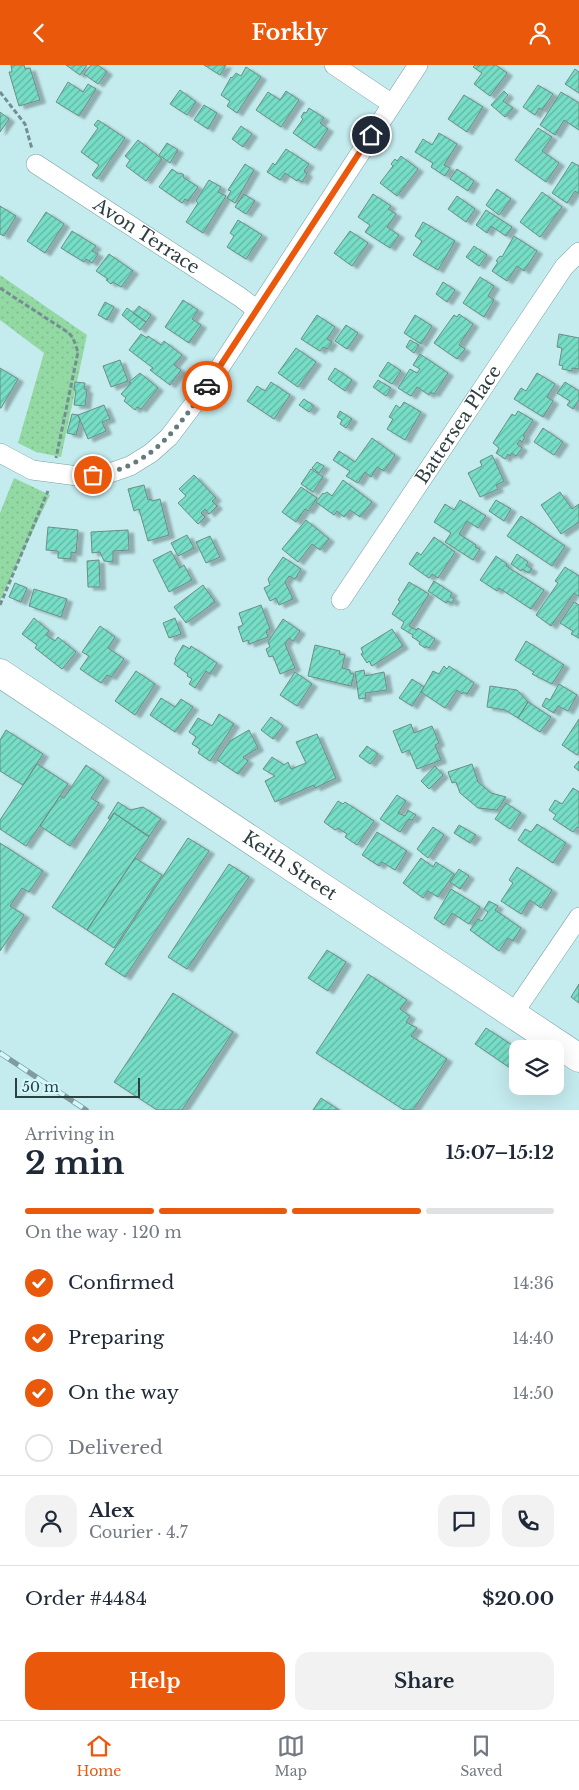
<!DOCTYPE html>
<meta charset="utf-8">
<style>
body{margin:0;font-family:"Libre Baskerville",serif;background:#f2f2f3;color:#1f2937;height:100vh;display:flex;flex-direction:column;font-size:19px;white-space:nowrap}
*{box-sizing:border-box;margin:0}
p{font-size:16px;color:#747a83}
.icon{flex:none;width:28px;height:28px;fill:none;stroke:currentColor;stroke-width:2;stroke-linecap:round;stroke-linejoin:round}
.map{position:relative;height:1045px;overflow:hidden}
.drawer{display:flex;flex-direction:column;background:#fff;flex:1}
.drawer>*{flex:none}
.buttons{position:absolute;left:509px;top:975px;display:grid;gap:10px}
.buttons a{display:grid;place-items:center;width:55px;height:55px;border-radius:10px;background:#fff;box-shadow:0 5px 20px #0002;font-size:25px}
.scale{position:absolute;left:15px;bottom:12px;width:125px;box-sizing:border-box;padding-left:5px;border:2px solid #2f3e40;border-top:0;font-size:14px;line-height:18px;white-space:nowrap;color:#2f3e40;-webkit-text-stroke:4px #d1f8fc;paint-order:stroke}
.pin{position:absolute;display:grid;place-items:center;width:42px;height:42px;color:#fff;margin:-21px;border:2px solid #fff;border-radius:50%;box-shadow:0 1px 5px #0007}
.courier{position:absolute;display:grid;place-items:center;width:50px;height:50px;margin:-25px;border:4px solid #ea580c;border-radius:50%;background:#fff;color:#222;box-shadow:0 1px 6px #0007}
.headline em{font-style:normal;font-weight:800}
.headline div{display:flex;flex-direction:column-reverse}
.headline{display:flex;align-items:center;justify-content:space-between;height:85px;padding:0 25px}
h1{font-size:32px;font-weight:800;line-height:38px}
.bar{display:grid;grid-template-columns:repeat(4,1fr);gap:8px 5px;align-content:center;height:60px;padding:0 25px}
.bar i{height:6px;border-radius:4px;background:#e0e1e3}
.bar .current{background:#ea580c}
.bar p{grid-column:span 4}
.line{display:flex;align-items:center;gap:12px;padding:0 25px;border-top:1px solid #e0e1e3}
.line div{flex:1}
.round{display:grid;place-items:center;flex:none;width:52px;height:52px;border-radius:15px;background:#f2f2f3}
ol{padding:0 25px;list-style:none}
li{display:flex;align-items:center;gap:15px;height:55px}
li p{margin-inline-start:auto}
li .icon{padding:5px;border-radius:50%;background:#ea580c;color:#fff;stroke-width:4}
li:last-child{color:#747a83}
li i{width:28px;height:28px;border:2px solid #e0e1e3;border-radius:50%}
.button{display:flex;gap:10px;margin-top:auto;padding:10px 25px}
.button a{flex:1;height:58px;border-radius:15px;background:#ea580c;color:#fff;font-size:20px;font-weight:800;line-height:58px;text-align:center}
.button a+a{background:#f2f2f3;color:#1f2937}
header{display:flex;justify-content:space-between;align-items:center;height:65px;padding:0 25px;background:#ea580c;color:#fff;font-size:22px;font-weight:800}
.menu{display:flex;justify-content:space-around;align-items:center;height:70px;border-top:1px solid #e0e1e3;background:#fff;font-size:14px;color:#747a83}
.menu a{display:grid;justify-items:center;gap:2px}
.menu .current{color:#ea580c}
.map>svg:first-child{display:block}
.grass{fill:url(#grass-dots)}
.pitch{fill:#93d9a4}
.building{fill:url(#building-hatch);stroke:#6b8e84;filter:url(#shadow)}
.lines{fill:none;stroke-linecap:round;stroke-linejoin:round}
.street-casing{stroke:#7a9fa2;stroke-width:20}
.secondary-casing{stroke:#7a9fa2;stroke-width:29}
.path{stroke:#748f91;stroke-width:3;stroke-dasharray:5 2.5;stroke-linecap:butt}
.street{stroke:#fff;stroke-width:19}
.secondary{stroke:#fff;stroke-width:28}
.rail-casing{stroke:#809c9f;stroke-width:5.5}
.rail{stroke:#d1f8fc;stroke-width:4;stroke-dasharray:11;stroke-linecap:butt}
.done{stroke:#637b7d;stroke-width:5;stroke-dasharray:0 9}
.route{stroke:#ea580c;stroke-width:6}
.labels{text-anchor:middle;stroke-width:5;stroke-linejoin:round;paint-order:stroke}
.street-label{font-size:18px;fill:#2f3e40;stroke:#d1f8fc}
</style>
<header><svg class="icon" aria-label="back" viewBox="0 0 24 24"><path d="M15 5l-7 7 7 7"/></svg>Forkly<svg class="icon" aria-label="person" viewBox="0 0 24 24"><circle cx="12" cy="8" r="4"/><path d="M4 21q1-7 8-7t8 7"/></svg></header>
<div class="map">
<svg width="579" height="1045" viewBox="0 0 579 1045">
<defs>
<pattern id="grass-dots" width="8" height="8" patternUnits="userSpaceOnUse" patternTransform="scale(1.25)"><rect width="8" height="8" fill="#93d9a4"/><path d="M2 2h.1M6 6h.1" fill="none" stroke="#7fbb8e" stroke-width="1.8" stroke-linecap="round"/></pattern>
<pattern id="building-hatch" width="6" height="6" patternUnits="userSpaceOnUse" patternTransform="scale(1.25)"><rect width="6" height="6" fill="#76ddc6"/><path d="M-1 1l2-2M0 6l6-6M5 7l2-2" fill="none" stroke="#61b5a2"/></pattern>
<filter id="shadow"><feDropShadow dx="5.5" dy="3" stdDeviation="1" flood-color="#0004"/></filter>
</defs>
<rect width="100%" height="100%" fill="#c4ebee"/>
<path class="grass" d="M0 210 87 270 61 392 36 387 18 378 44 288 0 255Z
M14 413 50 430 0 536V448Z"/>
<path class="pitch" d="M59 309 62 310 67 324 46 320Z"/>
<path class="building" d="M11 0H24L25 4 30 3 40 35 19 41 9 7H12Z
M66 0H87L80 10Z
M91 0H98L107 7 98 19 84 9Z
M204 0H226L220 10Z
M475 0H496L507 8 490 31 474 19 482 8 473 2Z
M246 2 261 12 237 48 227 41 230 36 221 30 231 12 232 13 236 8 241 11Z
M575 4 579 7V28L565 19Z
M68 17 83 27 88 19 96 24 79 51 56 37Z
M538 20 553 29 542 45 539 43 535 50 523 42Z
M180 25 196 37 187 50 170 39Z
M286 26 299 35 281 62 256 45 268 27 280 35Z
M504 26 508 30 503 36 513 43 505 52 491 40Z
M561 27 579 38V65L564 55 555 70 540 60Z
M464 30 483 42 467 67 448 54Z
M204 40 217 48 208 64 194 55Z
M309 43 324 53 320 58 328 64 315 83 293 68 303 54 301 52 304 47 306 48Z
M0 47 9 54 0 67Z
M98 55 125 73 97 114 92 110 99 100 81 87 98 63 94 60Z
M241 61 252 69 243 82 232 74Z
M538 63 552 72 542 86 559 98 546 117 515 95Z
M439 68 457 79 444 100 450 103 445 111 431 102 433 98 415 87 423 74 432 80Z
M138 75 162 94 146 116 126 101 130 95 125 91Z
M167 78 178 85 170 98 159 90Z
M286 84 309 99 304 106 307 109 302 117 298 114 297 116 285 108 280 115 267 107 273 98 275 100Z
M401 91 418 104 397 131 380 118 393 101 391 99 395 94 397 96Z
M572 97 579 101V129L575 126 567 138 552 128Z
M245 99 254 105 235 138 227 133 231 126 228 125Z
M172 104 179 109 181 108 184 110 183 112 198 122 188 136 185 134 182 138 159 122Z
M457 104 474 116 468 126 450 114Z
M209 115 221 122 218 127 226 131 203 168 186 157 198 138 196 136Z
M497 124 511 134 499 150 486 140Z
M542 127 562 142 540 172 520 157Z
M244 129 255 136 246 149 235 142Z
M373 129 391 141 388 144 396 149 387 162 399 170 390 183 365 167 370 160 358 152Z
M457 131 475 144 466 157 448 144Z
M0 141 16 151 4 171 0 169Z
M486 145 512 162 506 171 491 161 487 168 476 160Z
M46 147 64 159 45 188 27 176Z
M238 155 262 170 246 194 227 182 234 171 230 168Z
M423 157 455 176 438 205 413 190 422 176 415 171Z
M72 166 96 181 92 186 98 189 92 198 86 194 84 197 61 183Z
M350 166 368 178 352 201 334 188Z
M514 171 537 186 524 206 517 201 507 216 492 206 498 197 496 196 500 191 502 192Z
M474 181 487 190 479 201 466 192Z
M109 189 133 206 121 222 113 217 111 219 106 215 108 214 96 206Z
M480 212 494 221 488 231 494 235 484 252 463 238Z
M443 217 455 225 447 237 436 229Z
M183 235 198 245 192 254 201 260 189 278 165 262Z
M105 237 114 242 107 255 98 250Z
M139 241 151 250 146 257 133 248Z
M127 243 146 257 140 265 122 250Z
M459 249 473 259 459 280 465 284 457 294 434 278 454 250 457 252Z
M317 250 335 262 327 274 332 277 327 284 323 282 320 286 301 274Z
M415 250 432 261 421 279 404 268Z
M346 260 358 268 347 284 335 276Z
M141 269 147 273 148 271 161 280 164 276 182 290 174 300 181 305 170 320 150 305 153 303 129 285Z
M559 269 579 273V304L572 303V306L562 304 563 301 559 300 562 283 557 282Z
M410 275 419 280 414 288 406 282Z
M296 283 316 297 298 322 278 308Z
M420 289 448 308 434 329 431 327 429 330 417 322 411 331 398 323 410 304 417 308 420 304 413 300Z
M120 295 128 316 111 322 103 301Z
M388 297 401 306 392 319 379 311Z
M0 303 18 314 1 343H0Z
M335 303 352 315 345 326 328 314Z
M140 308 158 323 141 344 137 342 135 345 124 336 126 333 121 329 131 318 129 317Z
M537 308 555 319 547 332 553 336 543 352 514 334 521 323 526 326Z
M378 315 391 323 386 331 373 322Z
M75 317 85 318 84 324 87 325 85 341 74 340 76 325H74Z
M271 317 290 330 274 354 247 336 257 321 265 326Z
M565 317 579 326V335L573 344 567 340 570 336 557 328Z
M304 334 314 341 309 347 299 340Z
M404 337 421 347 405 375 387 364 393 354 389 352 396 340 400 343Z
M104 340 110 354 102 357 106 366 88 374 78 350Z
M340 346 352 354 346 363 340 359 342 355 337 352Z
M518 346 533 355 523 371 525 372 522 377 520 375 517 379 522 383 516 391 512 388 510 391 508 389 505 394 496 388 499 383 493 378 512 349 515 351Z
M72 349 78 350 80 355 76 370 67 368Z
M543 363 563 377 554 390 534 377Z
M372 373 395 390 384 406 377 402 371 412 365 407 358 418 346 411 350 406 333 395 339 386 355 397Z
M492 390 504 416 496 420 498 424 480 432 468 408 482 401 480 396Z
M317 397 324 401 319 408 312 403Z
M311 404 323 412 313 427 301 419Z
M194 410 216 433 212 436 217 441 209 449 205 444 201 448 205 452 198 459 178 438 186 431 179 424Z
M343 415 372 437 360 452 350 445 344 452 337 446 334 450 316 437 323 428 324 429 327 427 332 431Z
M144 420 148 435 151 434 152 436 160 434 169 470 148 476 139 444 134 446 128 424Z
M301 422 317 433 308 446 305 444 296 457 282 447Z
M560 427 572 444 579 439V457L561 469 541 440Z
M460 435 486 451 478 463 467 456 459 469 476 480 475 482 480 484 473 495 445 477 451 468 434 457 445 439 454 445Z
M496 435 511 444 504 456 489 446Z
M521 451 565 481 552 501 507 471Z
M306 455 329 474 320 485 312 479 298 497 282 484Z
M48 462 78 465 76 488 71 487V494L58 493V486L46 485Z
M128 465 129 485 113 486V497L104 496 100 487 92 488 91 467Z
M187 470 194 483 178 491 171 478Z
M210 471 220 492 206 498 196 477Z
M434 472 455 487 438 513 432 509 429 513 409 499 417 487 421 490Z
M171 486 180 503 184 500 192 515 169 527 153 495Z
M517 489 528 497 526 500 532 504 529 508 522 504 521 506 511 499Z
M496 491 507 499 506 501 544 525 531 544 499 523 497 526 480 515Z
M283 492 301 504 295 514 289 511 285 517 293 534 279 540 276 533 270 536 264 523 270 520 268 514Z
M99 495 100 522H88L87 496Z
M565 502 579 511V530L578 531 574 528 551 561 536 550 558 518 555 516Z
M434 516 452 528 450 531 454 534 452 538 448 536 446 538 428 526Z
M409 517 429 529 409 561 416 565 418 563 435 574 429 583 426 581 425 583 419 579 420 577 412 572 413 570 401 563 404 557 392 549 400 536 398 535Z
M15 518 27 523 21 537 9 532Z
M203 520 215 537 186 558 174 542Z
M34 524 67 534 61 552 29 541Z
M574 537 579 540V573L571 569 573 566 560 558Z
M261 540 270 564 266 566 268 572 249 579 248 575 243 577 238 562 243 560 239 548Z
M34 553 49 566 46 570 55 576 58 572 76 587 62 604 35 583 37 580 22 569Z
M175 553 181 569 169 573 163 558Z
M283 554 300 566 293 576 289 573 285 579 295 603 280 609 273 591 269 592 266 584 270 582 268 577Z
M100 561 115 572 108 583 124 594 111 612 107 610 101 618 80 604 89 591 82 587Z
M392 564 403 581 372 601 369 596 367 598 361 589 363 588 361 583Z
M526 576 564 600 552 619 532 609 534 607 515 595Z
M183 580 190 584 191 581 217 598 210 609 206 606 195 623 189 619 192 614 187 611 188 609 174 599 176 595 175 594Z
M315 580 340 586 339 589 345 590 342 603 350 605V608L354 609 351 621 308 611Z
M444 601 447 604 449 601 474 618 467 629 463 627 462 629 457 625 445 643 421 627 433 606 439 609Z
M364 605 365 611 384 607 387 625 365 628 366 633 359 634 355 607Z
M136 606 155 619 135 650 115 636Z
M295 607 312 619 297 641 280 630Z
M412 614 424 622 412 641 399 633Z
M559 619 577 630 568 646 558 641 554 648 542 641 546 633 550 635Z
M490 621 517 625 528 637 518 653 505 645 487 642Z
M161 633 175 642 181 634 193 642 175 667 150 650Z
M528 637 551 652 540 667 518 653Z
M219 649 234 659 210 696 198 688 200 684 192 679 196 672 189 667 198 653 212 661Z
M271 652 283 661 273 674 261 665Z
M579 654V687L577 690 562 680Z
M411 659 414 668 432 661 439 678 435 680 441 695 417 704 409 685 402 688 393 666Z
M6 665 43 689 23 720 0 706V675Z
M249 665 258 683 243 692 248 696 238 709 217 695 230 676Z
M317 669 336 713 315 723 314 720 275 737 265 716 275 711 263 704 272 692 284 700 288 697 291 704 306 698 296 677Z
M367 681 378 689 370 699 359 691Z
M579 696V706L574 702Z
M37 699 68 719 26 781 0 764V755Z
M472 699 478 717 491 728 506 732 497 745 478 743 460 728 456 717 452 718 448 707Z
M86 700 104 713 91 733 99 738 70 781 40 761 60 731 64 733Z
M435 701 443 710 429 724 421 716Z
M573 723 579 727V763L577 762 573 767 553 754 556 750 549 745 555 735 562 739Z
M397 730 406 736 398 748 405 751 408 745 416 750 412 755 409 754 400 767 380 754Z
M338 736 343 739 345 737 374 756 357 780 345 772 347 769 338 763 335 765 324 757Z
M118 737 130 745 143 742 161 754 149 771 114 748 110 755 108 753Z
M506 738 521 748 510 764 495 754Z
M114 748 149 772 87 865 52 842Z
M537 759 566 778 553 798 518 775 525 764 531 767Z
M459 760 476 770 470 778 454 768Z
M433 762 444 770 428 793 417 784Z
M377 767 407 786 395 805 382 797 379 801 362 790Z
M188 773 209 786 125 912 105 899Z
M0 778 43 806 29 827 22 823 10 841 24 850 0 886Z
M135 793 162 810 114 883 87 865Z
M421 793 433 802 436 797 454 809 438 832 428 826 423 833 403 818Z
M229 799 249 812 187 904 168 892Z
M517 802 552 825 541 843 530 835 521 849 501 836 513 818 509 815Z
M459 804 469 811 460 824 450 817Z
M451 824 480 842 469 859 452 848 444 860 434 853Z
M489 836 498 841 495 845 521 863 513 876 508 873 499 886 470 865 478 854 482 856 488 847 484 844Z
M327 885 346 897 328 926 308 913Z
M368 909 407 935 400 944 410 951 406 957 417 963 411 971 447 994 413 1045H404L316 988Z
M579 919V938L571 932Z
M173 928 233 967 182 1045H157L114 1017Z
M486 963 518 984V998L513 1005 475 979Z
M321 1033 339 1045H313Z"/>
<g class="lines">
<defs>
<g id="street">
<path d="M334 0 392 39"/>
<path id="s1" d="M36 99 240 232 257 245"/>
<path d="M0 388 32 405 78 411 107 409 130 401 151 388 169 372 209 319 418 0"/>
<path id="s2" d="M341 535 564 202 579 187"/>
<path d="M513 949 579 852"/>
</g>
<g id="secondary">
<path id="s3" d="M0 608 579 993"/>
</g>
</defs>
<use href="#street" class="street-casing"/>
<use href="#secondary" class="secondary-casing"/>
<path class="path" d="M0 27 25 59 32 84
M0 223 69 268 73 273 78 287 56 393
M0 540 48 426"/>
<use href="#street" class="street"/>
<use href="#secondary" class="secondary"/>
<defs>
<path id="rail" d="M0 988 86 1045"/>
</defs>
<use href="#rail" class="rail-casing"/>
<use href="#rail" class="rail"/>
</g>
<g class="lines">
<path class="done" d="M93 410C150 404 177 364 207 321"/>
<path class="route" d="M207 321 371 70"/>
</g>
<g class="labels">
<g class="street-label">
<text dy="6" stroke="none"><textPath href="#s1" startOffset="132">Avon Terrace</textPath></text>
<text dy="6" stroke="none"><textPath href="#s2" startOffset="211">Battersea Place</textPath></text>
<text dy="6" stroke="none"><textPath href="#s3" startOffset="348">Keith Street</textPath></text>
</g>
</g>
</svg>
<div class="buttons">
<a><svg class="icon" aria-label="layers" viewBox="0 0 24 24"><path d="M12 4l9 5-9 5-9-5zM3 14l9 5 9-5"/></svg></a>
</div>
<div class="scale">50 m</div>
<div class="pin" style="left:93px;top:410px;background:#ea580c"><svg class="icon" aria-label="bag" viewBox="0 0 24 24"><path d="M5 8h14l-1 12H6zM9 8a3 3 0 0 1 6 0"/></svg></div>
<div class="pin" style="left:371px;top:70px;background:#1f2937"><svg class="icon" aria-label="home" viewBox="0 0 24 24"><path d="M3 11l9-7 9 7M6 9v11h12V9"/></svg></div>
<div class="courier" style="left:207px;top:321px"><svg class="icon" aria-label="car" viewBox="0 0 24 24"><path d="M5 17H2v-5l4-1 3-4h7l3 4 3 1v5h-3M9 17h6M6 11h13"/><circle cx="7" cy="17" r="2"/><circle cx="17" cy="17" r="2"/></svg></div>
</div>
<section class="drawer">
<div class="headline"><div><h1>2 min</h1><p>Arriving in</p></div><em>15:07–15:12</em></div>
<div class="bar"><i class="current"></i><i class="current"></i><i class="current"></i><i></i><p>On the way · 120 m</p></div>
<ol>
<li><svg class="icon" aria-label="check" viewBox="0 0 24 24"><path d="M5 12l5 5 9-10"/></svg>Confirmed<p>14:36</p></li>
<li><svg class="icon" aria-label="check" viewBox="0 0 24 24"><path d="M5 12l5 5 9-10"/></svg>Preparing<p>14:40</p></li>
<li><svg class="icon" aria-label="check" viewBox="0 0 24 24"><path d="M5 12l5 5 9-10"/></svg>On the way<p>14:50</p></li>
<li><i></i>Delivered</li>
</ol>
<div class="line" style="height:90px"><a class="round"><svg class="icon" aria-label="person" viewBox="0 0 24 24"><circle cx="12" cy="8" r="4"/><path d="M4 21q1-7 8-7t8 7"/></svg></a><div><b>Alex</b><p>Courier · 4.7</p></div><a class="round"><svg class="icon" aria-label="chat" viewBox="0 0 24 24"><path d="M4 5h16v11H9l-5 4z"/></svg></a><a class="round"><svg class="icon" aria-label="phone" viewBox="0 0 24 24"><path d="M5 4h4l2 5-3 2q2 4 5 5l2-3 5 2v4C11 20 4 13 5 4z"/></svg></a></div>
<div class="line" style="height:65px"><div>Order #4484</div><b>$20.00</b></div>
<div class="button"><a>Help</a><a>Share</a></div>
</section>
<nav class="menu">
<a class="current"><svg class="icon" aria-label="home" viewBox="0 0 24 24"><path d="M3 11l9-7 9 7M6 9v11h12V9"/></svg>Home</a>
<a><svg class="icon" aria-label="map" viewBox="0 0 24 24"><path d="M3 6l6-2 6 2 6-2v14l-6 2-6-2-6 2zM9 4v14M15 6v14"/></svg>Map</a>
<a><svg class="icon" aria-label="saved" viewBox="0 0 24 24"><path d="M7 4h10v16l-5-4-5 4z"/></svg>Saved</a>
</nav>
